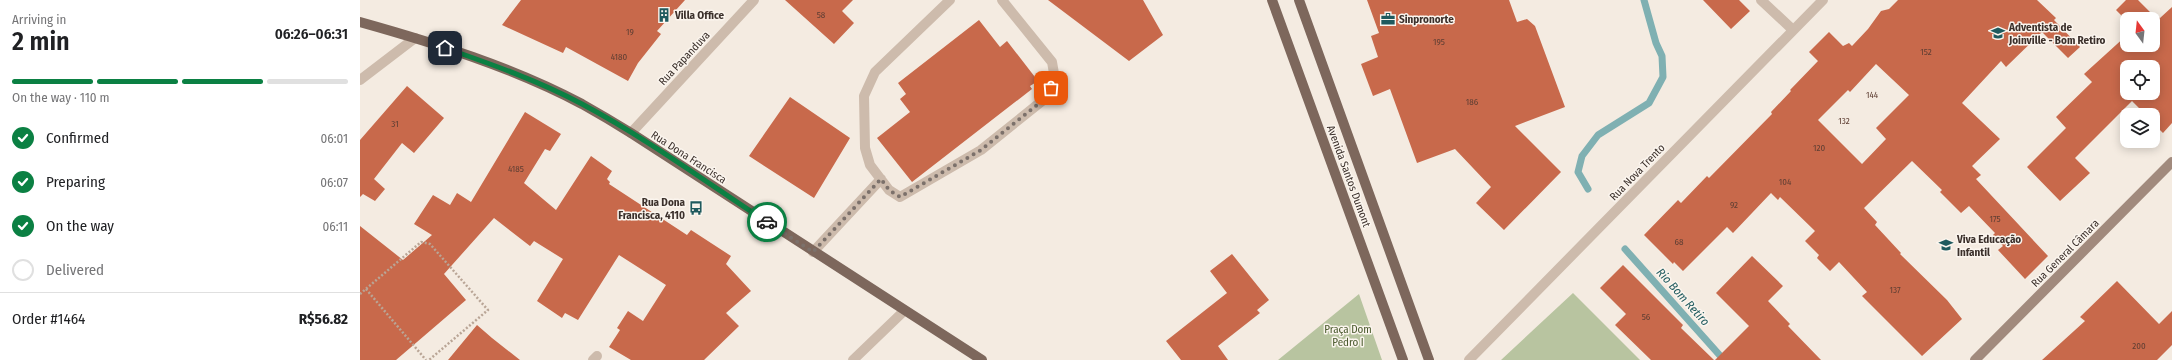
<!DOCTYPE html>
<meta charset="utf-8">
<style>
body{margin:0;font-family:"Fira Sans Condensed",sans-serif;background:#f6f6f6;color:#202124;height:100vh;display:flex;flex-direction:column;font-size:15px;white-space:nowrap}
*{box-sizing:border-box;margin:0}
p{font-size:13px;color:#757577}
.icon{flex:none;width:22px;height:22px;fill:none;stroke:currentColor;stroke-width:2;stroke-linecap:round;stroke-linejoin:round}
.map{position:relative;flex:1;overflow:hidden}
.panel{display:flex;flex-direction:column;background:#fff;width:360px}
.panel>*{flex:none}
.needle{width:26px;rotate:345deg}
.buttons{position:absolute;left:1760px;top:12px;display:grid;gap:8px}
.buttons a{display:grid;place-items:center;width:40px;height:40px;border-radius:8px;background:#fff;box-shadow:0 2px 10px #0003;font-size:20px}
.pin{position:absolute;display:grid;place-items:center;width:34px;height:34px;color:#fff;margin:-17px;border-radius:8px;box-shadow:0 2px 6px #0006}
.courier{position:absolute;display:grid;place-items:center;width:40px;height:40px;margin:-20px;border:3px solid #0b8043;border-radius:50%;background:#fff;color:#222;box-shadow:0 1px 5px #0007}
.summary em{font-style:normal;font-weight:600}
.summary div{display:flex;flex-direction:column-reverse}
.summary{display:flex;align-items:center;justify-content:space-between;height:68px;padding:0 12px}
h1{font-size:26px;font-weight:600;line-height:30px}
.bar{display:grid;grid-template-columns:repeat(4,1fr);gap:6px 4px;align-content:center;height:48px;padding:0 12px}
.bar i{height:5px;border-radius:3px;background:#e0e0e0}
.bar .current{background:#0b8043}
.bar p{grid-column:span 4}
.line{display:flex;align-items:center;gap:10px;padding:0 12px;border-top:1px solid #e0e0e0}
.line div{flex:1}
ol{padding:0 12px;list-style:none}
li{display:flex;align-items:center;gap:12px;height:44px}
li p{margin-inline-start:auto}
li .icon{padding:4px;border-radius:50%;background:#0b8043;color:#fff;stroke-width:4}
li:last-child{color:#757577}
li i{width:22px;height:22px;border:2px solid #e0e0e0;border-radius:50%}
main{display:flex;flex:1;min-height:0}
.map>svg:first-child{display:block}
.green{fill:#b8c4a0}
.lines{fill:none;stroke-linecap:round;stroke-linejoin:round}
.stream{stroke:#7fb0b2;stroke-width:7}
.building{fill:#c8694b;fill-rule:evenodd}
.path{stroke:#b9a596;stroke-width:2.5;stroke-dasharray:2 2;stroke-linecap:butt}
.lane{stroke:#cdbbac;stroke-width:10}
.street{stroke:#cdbbac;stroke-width:10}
.secondary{stroke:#a18a7d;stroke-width:10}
.primary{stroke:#7d675c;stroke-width:10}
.done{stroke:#7c716b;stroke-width:4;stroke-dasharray:0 7.2}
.route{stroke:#0b8043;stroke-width:5}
.labels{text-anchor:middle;stroke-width:3;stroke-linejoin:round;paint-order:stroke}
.number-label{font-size:9px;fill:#5e3e33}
.poi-label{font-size:11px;font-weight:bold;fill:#3b302b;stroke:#fbf5ee;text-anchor:start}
.street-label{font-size:11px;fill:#3b302b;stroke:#fbf5ee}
.park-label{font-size:11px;fill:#4a5a2e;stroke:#fbf5ee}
.water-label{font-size:12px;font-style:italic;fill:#1f5a5e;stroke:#fbf5ee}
</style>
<main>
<section class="panel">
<div class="summary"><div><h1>2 min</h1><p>Arriving in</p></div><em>06:26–06:31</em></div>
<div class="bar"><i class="current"></i><i class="current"></i><i class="current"></i><i></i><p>On the way · 110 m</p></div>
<ol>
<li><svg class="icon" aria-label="check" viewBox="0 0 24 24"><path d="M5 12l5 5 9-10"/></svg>Confirmed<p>06:01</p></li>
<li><svg class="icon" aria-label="check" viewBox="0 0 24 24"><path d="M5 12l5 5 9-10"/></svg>Preparing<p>06:07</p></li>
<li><svg class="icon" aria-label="check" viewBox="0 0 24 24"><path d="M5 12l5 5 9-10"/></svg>On the way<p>06:11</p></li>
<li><i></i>Delivered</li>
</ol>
<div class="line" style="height:52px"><div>Order #1464</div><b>R$56.82</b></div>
</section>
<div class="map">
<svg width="1812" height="360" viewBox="0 0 1812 360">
<rect width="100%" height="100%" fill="#f4ebe1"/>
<path class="green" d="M1213 293 1280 360H1141Z
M999 294 1022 360H918Z"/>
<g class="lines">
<path class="stream" d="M1228 189 1218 172 1222 156 1238 135 1289 103 1303 77 1302 56 1296 43 1284 0
M1265 249 1364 360"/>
</g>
<path class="building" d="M161 0H325L297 31 301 34 278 63 268 81 206 47 203 53 142 25Z
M425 0H493L482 11 494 23 474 44Z
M688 0H783L803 35 769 61Z
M1007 0H1149L1157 22 1167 19 1175 26 1205 107 1155 126 1201 172 1144 230 1116 203 1131 187 1095 149 1057 163 1030 89 1013 96 1001 64 1018 57 1011 36 1019 33Z
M1343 0H1379L1390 11 1371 29Z
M1538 0H1677L1696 18 1694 20 1720 47 1708 58 1682 32 1646 67 1641 61 1602 103 1640 139 1612 166 1621 175 1616 179 1688 256 1665 279 1638 250 1643 246 1633 235 1635 233 1609 206 1601 213 1580 192 1582 190 1552 161 1504 208 1517 222 1515 225 1541 253 1540 254 1587 300 1602 319 1562 356 1502 296 1507 292 1479 262 1470 271 1457 258 1459 255 1445 241 1455 231 1420 197 1418 200 1411 193 1373 233 1367 227 1323 271 1314 262 1313 264 1284 235 1318 200 1321 203 1347 176 1349 178 1412 114 1411 112 1431 91 1430 90 1458 61 1449 52 1469 32 1483 46 1489 43 1492 46 1508 29 1521 11 1529 9ZM1516 64 1549 95 1516 128 1526 139 1502 164 1458 120 1488 90 1490 92Z
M1766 0H1778L1793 15 1795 13 1800 18 1812 7V123L1803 133 1793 123V115H1786L1772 101 1715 158 1730 173 1700 201 1667 167 1706 128 1696 117 1732 82 1724 74 1767 35V45H1793V19H1767V21L1756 10ZM1767 67H1793V93H1767Z
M619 20 640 47 647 41 678 81 670 86 672 89 552 182 517 138 550 112 540 99 546 94 538 83Z
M47 86 84 118 54 153 42 143 14 179 25 189 15 201 3 194 0 197V140Z
M430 97 490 138 454 198 389 156Z
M165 112 201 134 190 151 185 149 164 183 196 210 231 156 252 171 247 179 250 182 249 184 327 235 331 230 371 256 366 264 391 291 366 313 379 326 344 360H271L249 347 260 330 257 328 268 311 283 321 306 285 259 255 218 320 205 313 202 318 177 301 203 259 174 241 170 246 134 218 84 274 106 300 36 360H0V226L43 260 72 235 54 224 73 195 90 205 97 193 111 202Z
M872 254 909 300 897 310 900 313 858 346 868 360H821L806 341 867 293 850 271Z
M1392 256 1423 286 1408 301 1430 324 1428 326 1461 360H1355L1389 326 1356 293Z
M1263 265 1323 325 1321 328 1354 360H1291L1255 325 1266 314 1240 288Z
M1757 281 1799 324 1812 311V345L1797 360H1682L1725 321 1720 317Z
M117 325 132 338 160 360H88Z"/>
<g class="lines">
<path class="path" d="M6 289 66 360
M0 294 61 242 70 244 128 310 69 360"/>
<path class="lane" d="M590 0 515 72 504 96 505 148 510 165 529 190 540 197 621 150 687 97 695 79 692 62 642 0
M453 252 521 179
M233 360 237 356"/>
<path class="street" d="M1401 0 1433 30
M0 80 55 38
M271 133 394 0
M493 360 544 311
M1109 360 1463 0"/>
<path class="secondary" d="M1615 360 1812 162"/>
<path class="primary" d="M912 0 1043 360
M939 0 1069 360
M0 22C75 43 152 67 222 104 238 113 255 123 271 133L622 360"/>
</g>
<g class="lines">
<path class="done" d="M407 222 453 252 521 179 529 190 540 197 621 150 687 97 691 88"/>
<path class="route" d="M85 48C131 64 179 81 222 104 286 138 346 182 407 222"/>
</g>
<defs>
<symbol id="building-bare" viewBox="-9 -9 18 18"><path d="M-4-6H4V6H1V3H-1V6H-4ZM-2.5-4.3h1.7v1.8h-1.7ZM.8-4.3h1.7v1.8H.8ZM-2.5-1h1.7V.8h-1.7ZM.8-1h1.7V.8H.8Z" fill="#1f5a5e" stroke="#fbf5ee" stroke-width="2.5" paint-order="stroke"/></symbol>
<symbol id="office-bare" viewBox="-9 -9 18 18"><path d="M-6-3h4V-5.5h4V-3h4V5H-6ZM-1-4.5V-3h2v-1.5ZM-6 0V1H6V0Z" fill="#1f5a5e" stroke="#fbf5ee" stroke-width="2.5" paint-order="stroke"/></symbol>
<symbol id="school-bare" viewBox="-9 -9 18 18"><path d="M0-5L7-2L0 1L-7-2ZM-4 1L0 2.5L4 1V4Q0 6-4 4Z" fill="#1f5a5e" stroke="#fbf5ee" stroke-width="2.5" paint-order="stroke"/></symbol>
<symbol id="bus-bare" viewBox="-9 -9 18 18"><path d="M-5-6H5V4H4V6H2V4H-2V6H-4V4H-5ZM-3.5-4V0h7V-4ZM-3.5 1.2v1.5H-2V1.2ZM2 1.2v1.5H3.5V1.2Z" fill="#1f5a5e" stroke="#fbf5ee" stroke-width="2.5" paint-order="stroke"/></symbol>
</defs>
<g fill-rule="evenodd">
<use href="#building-bare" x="294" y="5" width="20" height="20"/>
<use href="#office-bare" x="1018" y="9" width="20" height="20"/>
<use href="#school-bare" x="1628" y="23" width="20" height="20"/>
<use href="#bus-bare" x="326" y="198" width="20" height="20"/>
<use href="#school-bare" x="1576" y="235" width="20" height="20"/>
</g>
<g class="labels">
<g class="number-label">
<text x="461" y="18">58</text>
<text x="270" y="35">19</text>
<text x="1079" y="45">195</text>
<text x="1566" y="55">152</text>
<text x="259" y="60">4180</text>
<text x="1512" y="98">144</text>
<text x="1112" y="105">186</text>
<text x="1484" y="124">132</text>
<text x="35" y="127">31</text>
<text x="1459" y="151">120</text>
<text x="156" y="172">4185</text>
<text x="1425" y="185">104</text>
<text x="1374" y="208">92</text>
<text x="1635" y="222">175</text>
<text x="1319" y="245">68</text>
<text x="1535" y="293">137</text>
<text x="1286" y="320">56</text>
<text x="1779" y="349">200</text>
</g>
<g class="poi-label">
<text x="315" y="19">Villa Office</text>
<text x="1039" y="23">Sinpronorte</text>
<text x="1649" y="31">Adventista de<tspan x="1649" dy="13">Joinville - Bom Retiro</tspan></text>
<text x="325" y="206" text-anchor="end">Rua Dona<tspan x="325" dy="13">Francisca, 4110</tspan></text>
<text x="1597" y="243">Viva Educação<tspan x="1597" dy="13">Infantil</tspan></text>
</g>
<g class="street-label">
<text transform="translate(324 58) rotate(-47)" y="4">Rua Papanduva</text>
<text transform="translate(329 157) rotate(33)" y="4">Rua Dona Francisca</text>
<text transform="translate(1277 172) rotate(-46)" y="4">Rua Nova Trento</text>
<text transform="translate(989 176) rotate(70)" y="4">Avenida Santos Dumont</text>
<text transform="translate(1705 253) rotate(-45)" y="4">Rua General Câmara</text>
</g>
<g class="park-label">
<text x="988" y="333">Praça Dom<tspan x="988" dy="13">Pedro I</tspan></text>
</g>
<g class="water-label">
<text transform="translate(1323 297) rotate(48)" y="4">Rio Bom Retiro</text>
</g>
</g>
</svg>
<div class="buttons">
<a><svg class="needle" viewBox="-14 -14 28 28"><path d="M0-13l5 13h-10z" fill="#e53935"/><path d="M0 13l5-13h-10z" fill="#757577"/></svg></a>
<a><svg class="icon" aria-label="locate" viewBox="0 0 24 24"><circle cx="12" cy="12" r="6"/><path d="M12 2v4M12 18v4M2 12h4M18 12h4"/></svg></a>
<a><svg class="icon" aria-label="layers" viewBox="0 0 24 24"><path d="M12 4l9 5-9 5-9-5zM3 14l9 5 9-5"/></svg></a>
</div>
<div class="pin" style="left:691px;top:88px;background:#ea580c"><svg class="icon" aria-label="bag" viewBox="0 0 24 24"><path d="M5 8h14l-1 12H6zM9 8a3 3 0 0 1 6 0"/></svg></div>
<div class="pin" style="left:85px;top:48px;background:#1f2937"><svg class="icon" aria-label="home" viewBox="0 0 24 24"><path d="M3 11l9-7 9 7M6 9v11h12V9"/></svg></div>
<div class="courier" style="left:407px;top:222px"><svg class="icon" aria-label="car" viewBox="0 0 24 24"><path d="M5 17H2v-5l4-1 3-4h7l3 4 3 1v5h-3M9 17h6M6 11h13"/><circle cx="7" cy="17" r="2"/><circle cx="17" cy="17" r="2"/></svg></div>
</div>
</main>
